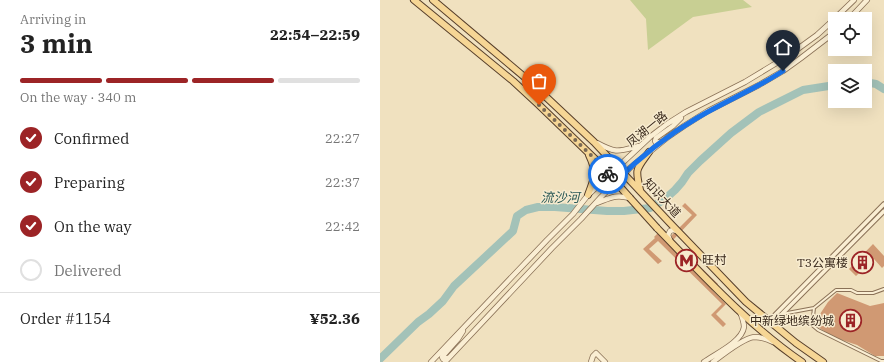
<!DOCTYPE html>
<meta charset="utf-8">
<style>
body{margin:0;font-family:"IBM Plex Serif","Noto Sans SC",serif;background:#f6f6f6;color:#222;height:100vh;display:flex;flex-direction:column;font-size:15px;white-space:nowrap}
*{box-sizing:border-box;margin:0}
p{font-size:13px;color:#767676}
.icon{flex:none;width:22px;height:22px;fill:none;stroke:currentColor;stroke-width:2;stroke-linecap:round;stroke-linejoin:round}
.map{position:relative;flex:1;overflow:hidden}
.drawer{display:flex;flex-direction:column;background:#fff;width:380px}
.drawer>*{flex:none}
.buttons{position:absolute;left:448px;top:12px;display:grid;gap:8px}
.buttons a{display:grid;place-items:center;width:44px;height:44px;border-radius:0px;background:#fff;box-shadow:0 4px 16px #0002;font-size:20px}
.pin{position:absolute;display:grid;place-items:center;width:34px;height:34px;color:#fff;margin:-41px -17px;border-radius:50% 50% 50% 0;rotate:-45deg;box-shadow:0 0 4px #0007}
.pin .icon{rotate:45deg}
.courier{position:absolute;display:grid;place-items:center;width:40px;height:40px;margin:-20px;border:3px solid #1a73e8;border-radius:50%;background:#fff;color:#222;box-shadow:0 1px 5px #0007}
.overview em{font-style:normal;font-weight:800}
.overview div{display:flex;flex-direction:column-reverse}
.overview{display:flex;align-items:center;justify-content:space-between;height:68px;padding:0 20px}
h1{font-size:26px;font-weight:800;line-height:30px}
.bar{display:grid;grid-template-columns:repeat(4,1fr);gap:6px 4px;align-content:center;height:48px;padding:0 20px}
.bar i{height:5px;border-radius:3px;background:#e0e0e0}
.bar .active{background:#9c2426}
.bar p{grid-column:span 4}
.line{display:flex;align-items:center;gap:10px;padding:0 20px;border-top:1px solid #e0e0e0}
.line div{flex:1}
ol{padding:0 20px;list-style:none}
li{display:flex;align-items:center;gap:12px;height:44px}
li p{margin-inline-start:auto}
li .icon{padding:4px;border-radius:50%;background:#9c2426;color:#fff;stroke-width:4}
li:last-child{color:#767676}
li i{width:22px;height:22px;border:2px solid #e0e0e0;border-radius:50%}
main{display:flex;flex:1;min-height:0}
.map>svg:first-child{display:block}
.green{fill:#c8cf93}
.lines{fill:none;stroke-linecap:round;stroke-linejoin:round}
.river{stroke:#a3c2b8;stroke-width:8}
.building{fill:#d09973}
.service-casing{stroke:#8a7157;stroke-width:4}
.minor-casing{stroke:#8a7157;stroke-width:5.5}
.tertiary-casing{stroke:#8a7157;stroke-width:6}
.primary-casing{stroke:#573f2b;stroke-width:8}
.service{stroke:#faeed3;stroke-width:2}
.minor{stroke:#faeed3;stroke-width:3.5}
.tertiary{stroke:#faeed3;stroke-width:4.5}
.primary{stroke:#f6d695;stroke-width:6}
.primary-bridge-casing{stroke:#573f2b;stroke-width:8;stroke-linecap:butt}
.primary-bridge{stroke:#f6d695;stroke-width:6}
.done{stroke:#796955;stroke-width:4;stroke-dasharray:0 7.2}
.route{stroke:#1a73e8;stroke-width:5}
.labels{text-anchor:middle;stroke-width:3;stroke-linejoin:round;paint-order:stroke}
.street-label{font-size:12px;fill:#39291c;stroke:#f7ebcf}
.poi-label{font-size:12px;fill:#39291c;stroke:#f7ebcf;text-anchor:end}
.water-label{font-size:13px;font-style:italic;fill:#2a5956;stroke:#f7ebcf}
</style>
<main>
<section class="drawer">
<div class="overview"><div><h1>3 min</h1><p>Arriving in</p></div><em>22:54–22:59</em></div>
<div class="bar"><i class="active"></i><i class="active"></i><i class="active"></i><i></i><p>On the way · 340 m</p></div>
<ol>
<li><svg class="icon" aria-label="check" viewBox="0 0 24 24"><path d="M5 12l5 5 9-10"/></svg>Confirmed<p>22:27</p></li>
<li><svg class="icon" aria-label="check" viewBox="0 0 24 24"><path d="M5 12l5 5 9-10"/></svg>Preparing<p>22:37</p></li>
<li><svg class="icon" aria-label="check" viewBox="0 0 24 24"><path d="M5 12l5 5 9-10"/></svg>On the way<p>22:42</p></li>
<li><i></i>Delivered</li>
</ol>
<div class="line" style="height:52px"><div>Order #1154</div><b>¥52.36</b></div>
</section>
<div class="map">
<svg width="504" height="362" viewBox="0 0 504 362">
<rect width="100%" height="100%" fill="#f0e1bf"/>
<path class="green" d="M250 0H363L372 7 313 17 268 50 266 19Z"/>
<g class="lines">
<path class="river" d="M485 82 496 84 504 89
M0 359 38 322 49 314 63 301 74 286 133 231 137 216 146 210 158 207H175L227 211H244L270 208 285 199 295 190 302 182 308 173 320 161 351 133 379 112 423 90 455 85"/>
</g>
<path class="building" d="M305 203 317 215 293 240 338 284 332 290 346 304 336 314 346 324 343 327 331 315 342 304 278 241 269 249 282 261 278 264 263 249 275 238 274 237 282 229 290 237 312 215 302 206Z
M493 244 504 256V266L502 268 494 259 476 276 469 269Z
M457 293 490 306 504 303V356H495L477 345 453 337 435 325 438 317 448 302Z"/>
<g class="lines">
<defs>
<path id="service" d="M434 308 432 325 438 330 501 361H504
M402 314 434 308 456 290H471L477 293H493L504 289"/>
<path id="minor" d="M389 321 504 204
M392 324 504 211"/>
<path id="tertiary" d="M469 19 487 0
M280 142 276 143 275 141 276 138 293 126 301 118
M217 143C237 154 239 151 259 146
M217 203C230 198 235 194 250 198
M290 240 288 235 290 231 293 230 297 231
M68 358 63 359 62 357 78 339 83 331
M51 362 167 240 193 214 208 195 270 137 287 124 306 112 365 82 408 56 437 35 449 24 474 0
M65 362 172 248 201 219 221 197 251 167 288 137 304 126 328 111 379 85 403 71 421 58 455 32
M211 362 213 356 216 353 225 362
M324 362C335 354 362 342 364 327 364 322 362 317 360 312
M333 362C342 355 364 338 374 337 381 337 387 339 393 342"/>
<path id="primary" d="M34 0 133 81 159 105 217 161 250 198
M53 0 148 80 214 142 289 222 366 302 416 343 443 362
M260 190C255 168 256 170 269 152
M208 195C214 178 218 174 209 155
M277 228C323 275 368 325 422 362"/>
</defs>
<use href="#service" class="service-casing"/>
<use href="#minor" class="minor-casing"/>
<use href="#tertiary" class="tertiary-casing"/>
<use href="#primary" class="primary-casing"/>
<use href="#service" class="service"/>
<use href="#minor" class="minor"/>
<use href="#tertiary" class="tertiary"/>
<use href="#primary" class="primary"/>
<defs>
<path id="primary-bridge" d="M250 198 277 228"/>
</defs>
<use href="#primary-bridge" class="primary-bridge-casing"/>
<use href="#primary-bridge" class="primary-bridge"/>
</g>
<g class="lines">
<path class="done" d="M159 105 217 161 228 174"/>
<path class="route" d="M228 174 235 182C259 158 288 135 317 118 337 106 359 96 379 85 387 81 395 76 403 71"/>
</g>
<defs>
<symbol id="metro-ring" viewBox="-11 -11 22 22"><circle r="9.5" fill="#f7ebcf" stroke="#9c2426" stroke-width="1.5"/><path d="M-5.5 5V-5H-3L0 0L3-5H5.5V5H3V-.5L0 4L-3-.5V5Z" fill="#9c2426"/></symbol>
<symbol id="building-ring" viewBox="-11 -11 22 22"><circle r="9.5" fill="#f7ebcf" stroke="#9c2426" stroke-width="1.5"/><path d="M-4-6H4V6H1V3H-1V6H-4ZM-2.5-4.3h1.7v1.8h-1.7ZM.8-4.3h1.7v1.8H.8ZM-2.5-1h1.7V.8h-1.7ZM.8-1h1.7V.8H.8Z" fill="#9c2426"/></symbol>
</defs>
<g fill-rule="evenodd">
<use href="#metro-ring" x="294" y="248" width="25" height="25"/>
<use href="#building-ring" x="470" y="250" width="25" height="25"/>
<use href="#building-ring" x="458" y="308" width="25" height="25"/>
</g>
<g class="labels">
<g class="street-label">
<text transform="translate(267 129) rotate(-39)" y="4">凤湖一路</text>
<text transform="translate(282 198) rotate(47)" y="4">知识大道</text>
</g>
<g class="poi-label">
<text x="322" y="264" text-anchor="start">旺村</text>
<text x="468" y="267">T3公寓楼</text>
<text x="454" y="325">中新绿地缤纷城</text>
</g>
<g class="water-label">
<text x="180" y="202">流沙河</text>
</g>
</g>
</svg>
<div class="buttons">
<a><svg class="icon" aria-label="locate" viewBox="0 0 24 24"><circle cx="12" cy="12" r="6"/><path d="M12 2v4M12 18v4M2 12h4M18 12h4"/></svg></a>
<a><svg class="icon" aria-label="layers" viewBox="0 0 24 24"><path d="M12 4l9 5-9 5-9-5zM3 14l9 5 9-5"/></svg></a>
</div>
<div class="pin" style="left:159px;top:105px;background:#ea580c"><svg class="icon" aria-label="bag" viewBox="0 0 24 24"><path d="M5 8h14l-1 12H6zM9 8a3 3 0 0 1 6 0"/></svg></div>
<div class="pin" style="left:403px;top:71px;background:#1f2937"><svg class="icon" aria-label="home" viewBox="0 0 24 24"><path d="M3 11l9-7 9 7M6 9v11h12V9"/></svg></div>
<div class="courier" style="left:228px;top:174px"><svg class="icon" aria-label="bike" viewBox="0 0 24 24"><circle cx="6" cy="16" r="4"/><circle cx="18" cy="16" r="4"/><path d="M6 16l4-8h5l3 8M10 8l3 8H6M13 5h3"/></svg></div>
</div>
</main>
